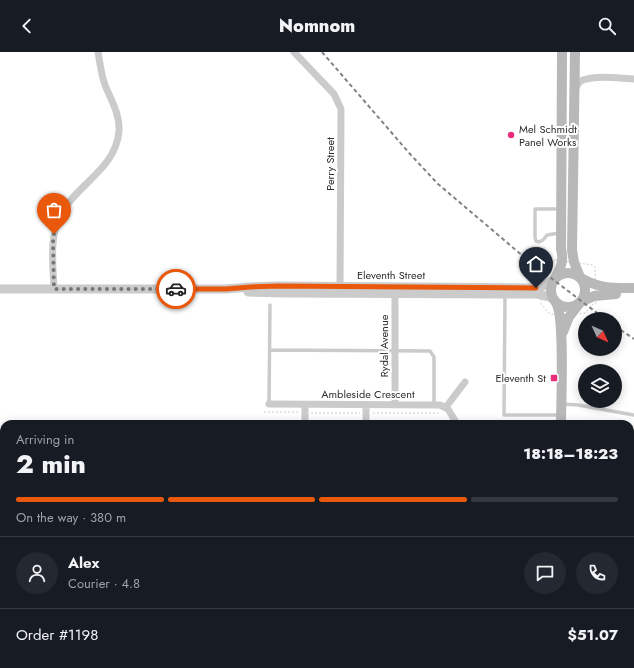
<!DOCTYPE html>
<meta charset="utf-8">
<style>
body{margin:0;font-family:Jost,sans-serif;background:#242831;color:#f1f3f6;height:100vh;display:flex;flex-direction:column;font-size:15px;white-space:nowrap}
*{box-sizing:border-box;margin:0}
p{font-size:13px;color:#9ea1a6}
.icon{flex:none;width:22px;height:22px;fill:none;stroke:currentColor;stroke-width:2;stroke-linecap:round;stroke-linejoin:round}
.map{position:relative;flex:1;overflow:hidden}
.panel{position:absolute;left:0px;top:368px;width:634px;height:248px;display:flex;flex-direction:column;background:#171b24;border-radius:12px 12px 0 0;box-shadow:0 2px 10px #0003}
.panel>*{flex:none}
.needle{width:26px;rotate:135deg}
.controls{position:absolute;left:578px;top:260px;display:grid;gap:8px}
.controls a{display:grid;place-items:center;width:44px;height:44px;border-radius:50%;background:#171b24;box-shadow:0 2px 10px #0003;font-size:20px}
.pin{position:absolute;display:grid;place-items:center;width:34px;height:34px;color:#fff;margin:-41px -17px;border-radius:50% 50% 50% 0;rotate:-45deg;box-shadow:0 0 4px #0007}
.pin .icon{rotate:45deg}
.courier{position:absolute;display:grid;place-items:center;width:40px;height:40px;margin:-20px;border:3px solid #ea580c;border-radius:50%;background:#fff;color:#222;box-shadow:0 1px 5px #0007}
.headline em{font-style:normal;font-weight:800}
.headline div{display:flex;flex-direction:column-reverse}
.headline{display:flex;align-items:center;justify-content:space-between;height:68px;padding:0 16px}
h1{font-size:26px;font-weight:800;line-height:30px}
.bar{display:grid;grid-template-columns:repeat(4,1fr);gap:6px 4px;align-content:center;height:48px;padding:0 16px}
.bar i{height:5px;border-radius:3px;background:#363941}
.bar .selected{background:#ea580c}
.bar p{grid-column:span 4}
.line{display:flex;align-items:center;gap:10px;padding:0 16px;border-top:1px solid #363941}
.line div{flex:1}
.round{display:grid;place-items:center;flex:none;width:42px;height:42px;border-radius:21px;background:#242831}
header{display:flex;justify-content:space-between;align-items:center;height:52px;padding:0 16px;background:#171b24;font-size:18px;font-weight:800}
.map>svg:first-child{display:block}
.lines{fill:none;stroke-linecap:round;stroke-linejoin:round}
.path{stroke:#cbcbcb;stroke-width:1;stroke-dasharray:2 2;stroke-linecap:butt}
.service{stroke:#cbcbcb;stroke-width:3.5}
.minor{stroke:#cbcbcb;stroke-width:7}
.tertiary{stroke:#cbcbcb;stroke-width:9}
.secondary{stroke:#b8b8b8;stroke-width:10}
.rail{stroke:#838383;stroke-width:2;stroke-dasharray:4 3;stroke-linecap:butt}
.done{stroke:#777;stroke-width:4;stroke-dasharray:0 7.2}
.route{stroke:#ea580c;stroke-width:5}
.poi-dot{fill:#ea2c7b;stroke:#fff;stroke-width:1.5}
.labels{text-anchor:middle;stroke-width:4;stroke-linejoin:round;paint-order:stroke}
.poi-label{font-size:11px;fill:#2e2e2e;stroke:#fff;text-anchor:start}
.street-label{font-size:11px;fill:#2e2e2e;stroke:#fff}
</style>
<header><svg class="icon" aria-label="back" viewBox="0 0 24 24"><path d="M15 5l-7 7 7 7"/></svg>Nomnom<svg class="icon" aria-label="search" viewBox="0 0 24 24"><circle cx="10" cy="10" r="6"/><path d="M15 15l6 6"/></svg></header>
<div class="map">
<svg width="634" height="616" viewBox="0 0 634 616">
<rect width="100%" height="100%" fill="#fff"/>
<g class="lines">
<path class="path" d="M555 208 593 213 595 215 596 251 593 252 585 261 574 262H550L541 252V228L543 225 542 224 546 219 544 218 545 216 547 217Z
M264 360H298
M311 361H360
M373 361H440"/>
<path class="service" d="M559 157H535V185L536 189 539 190 543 188 547 183 560 181
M505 242 504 363H560
M270 298 430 299 434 305V353
M269 352 270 253
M562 352 578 353 634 363"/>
<path class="minor" d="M294 0 334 42 341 57 340 238
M575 37C577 34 579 29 583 28 597 23 619 26 634 27
M54 237C53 212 49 184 61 162 77 132 116 117 119 79 120 62 111 48 105 33 101 22 100 11 98 0
M269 352 440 353 448 357 457 372
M366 353V372
M395 353V237
M446 355 465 330
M305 372V353
M299 612V616
M421 612 428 616
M440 616 442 612
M523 616 526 612"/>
<path class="tertiary" d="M0 237H226L249 235 278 234 529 236 543 234 555 227
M248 240 287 241 537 242 550 245 555 249"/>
<path class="secondary" d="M575 0 572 198 574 210 580 225
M551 238a17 17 0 1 1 34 0a17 17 0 1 1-34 0Z
M555 226C561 216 564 208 561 197L562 0
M581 226C600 237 613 236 634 236
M581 250 594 244 616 242
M556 251C565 264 561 351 561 372
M563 280 569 265 579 252
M561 616V612"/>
<path class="rail" d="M322 0 410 102 438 132 530 210 605 267
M615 274 634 287"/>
</g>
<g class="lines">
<path class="done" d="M54 182 53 190 54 237H176"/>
<path class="route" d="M176 237H226L250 235 278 234 536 236"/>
</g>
<g class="poi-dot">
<circle cx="511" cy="83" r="4"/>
<rect x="550" y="322" width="8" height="8" rx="2"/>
</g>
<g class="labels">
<g class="poi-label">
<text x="519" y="81">Mel Schmidt<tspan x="519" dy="13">Panel Works</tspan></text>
<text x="546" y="330" text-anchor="end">Eleventh St</text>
</g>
<g class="street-label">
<text transform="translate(330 112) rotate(-90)" y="4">Perry Street</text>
<text x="391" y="227">Eleventh Street</text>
<text transform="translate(384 294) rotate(-90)" y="4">Rydal Avenue</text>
<text x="368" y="346">Ambleside Crescent</text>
</g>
</g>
</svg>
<div class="controls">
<a><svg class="needle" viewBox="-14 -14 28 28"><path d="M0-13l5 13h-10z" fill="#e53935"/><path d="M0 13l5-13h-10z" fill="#9ea1a6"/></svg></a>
<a><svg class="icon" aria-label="layers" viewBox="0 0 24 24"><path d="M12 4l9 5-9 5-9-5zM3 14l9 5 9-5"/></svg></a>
</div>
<div class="pin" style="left:54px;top:182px;background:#ea580c"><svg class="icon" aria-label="bag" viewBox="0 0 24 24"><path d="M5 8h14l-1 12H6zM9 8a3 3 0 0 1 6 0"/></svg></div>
<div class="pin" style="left:536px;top:236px;background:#1f2937"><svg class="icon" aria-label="home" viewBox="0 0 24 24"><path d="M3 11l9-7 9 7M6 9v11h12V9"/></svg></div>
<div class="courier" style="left:176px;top:237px"><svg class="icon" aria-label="car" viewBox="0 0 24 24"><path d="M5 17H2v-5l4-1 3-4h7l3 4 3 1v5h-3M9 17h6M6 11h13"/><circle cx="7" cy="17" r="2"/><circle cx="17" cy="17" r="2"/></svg></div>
<section class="panel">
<div class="headline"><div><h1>2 min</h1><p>Arriving in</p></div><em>18:18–18:23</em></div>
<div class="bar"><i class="selected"></i><i class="selected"></i><i class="selected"></i><i></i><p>On the way · 380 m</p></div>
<div class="line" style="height:72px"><a class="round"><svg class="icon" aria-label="person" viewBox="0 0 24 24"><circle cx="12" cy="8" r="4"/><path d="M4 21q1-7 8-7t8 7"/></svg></a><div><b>Alex</b><p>Courier · 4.8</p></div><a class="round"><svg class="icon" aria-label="chat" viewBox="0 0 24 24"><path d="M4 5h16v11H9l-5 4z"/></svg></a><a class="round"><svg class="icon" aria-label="phone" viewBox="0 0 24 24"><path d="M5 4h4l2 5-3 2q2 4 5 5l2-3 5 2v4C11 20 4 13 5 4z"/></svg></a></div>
<div class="line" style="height:52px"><div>Order #1198</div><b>$51.07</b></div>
</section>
</div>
